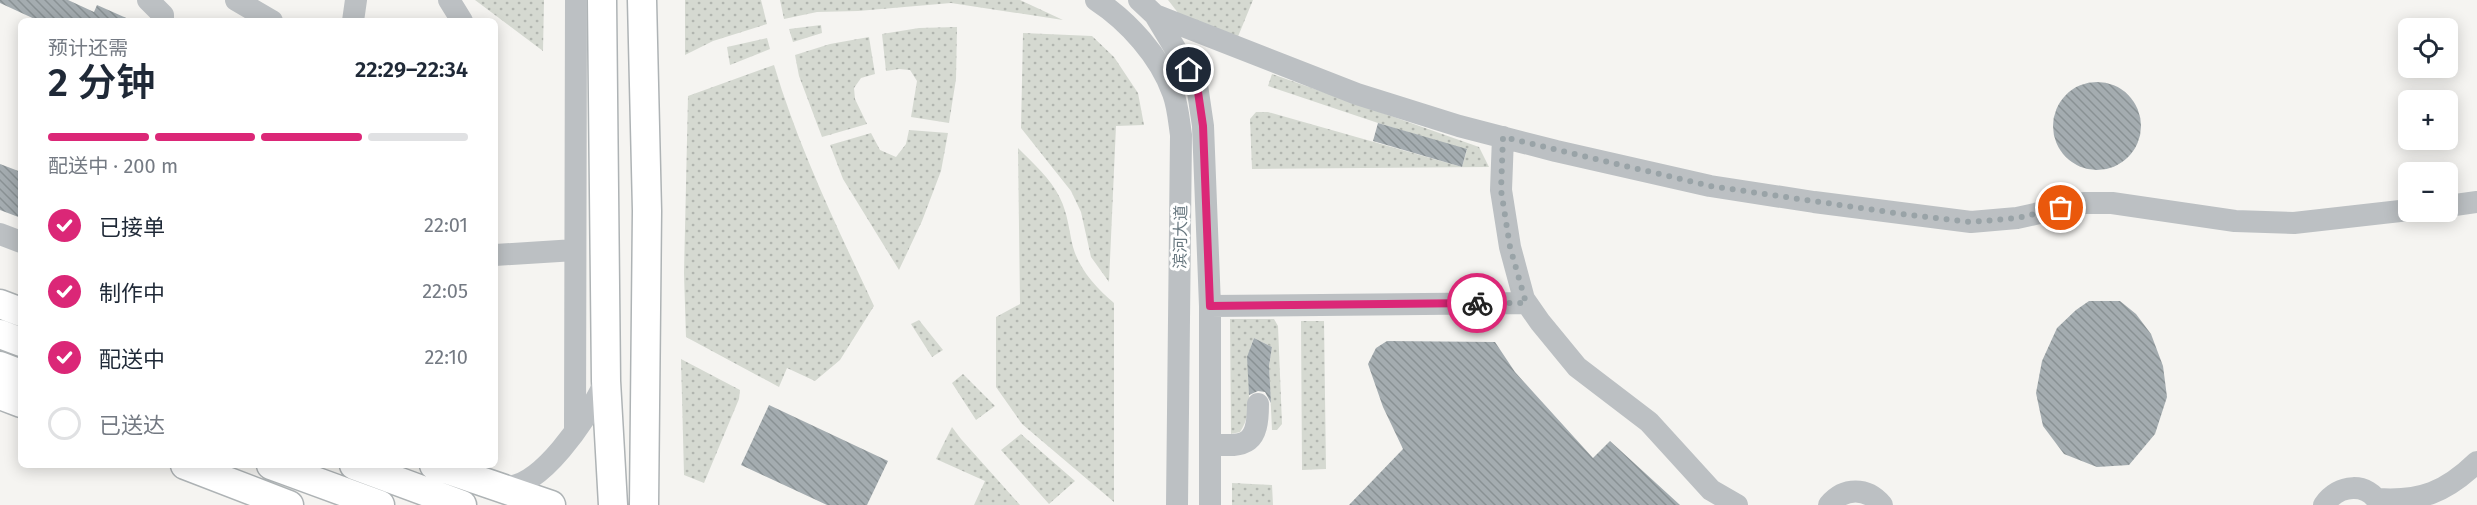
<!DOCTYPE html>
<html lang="zh">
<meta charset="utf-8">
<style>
body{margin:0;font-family:"Fira Sans","Noto Sans SC",sans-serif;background:#f2f2f3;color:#1f2937;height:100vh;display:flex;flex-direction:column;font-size:22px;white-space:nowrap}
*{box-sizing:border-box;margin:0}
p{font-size:20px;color:#747a83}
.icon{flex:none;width:33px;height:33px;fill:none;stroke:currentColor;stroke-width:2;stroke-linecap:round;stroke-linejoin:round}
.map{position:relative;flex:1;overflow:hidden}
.sheet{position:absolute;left:18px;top:18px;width:480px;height:450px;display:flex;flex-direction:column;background:#fff;border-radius:9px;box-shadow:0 3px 15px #0003}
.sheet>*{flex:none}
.fabs{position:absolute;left:2398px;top:18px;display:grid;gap:12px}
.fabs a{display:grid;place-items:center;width:60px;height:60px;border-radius:9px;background:#fff;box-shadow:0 3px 15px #0003;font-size:30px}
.pin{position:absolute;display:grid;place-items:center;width:51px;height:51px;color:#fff;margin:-26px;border:3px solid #fff;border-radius:50%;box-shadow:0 2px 6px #0007}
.courier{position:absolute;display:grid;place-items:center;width:60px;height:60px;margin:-30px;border:4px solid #db2777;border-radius:50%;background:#fff;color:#222;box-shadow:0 2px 8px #0007}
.head em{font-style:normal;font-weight:600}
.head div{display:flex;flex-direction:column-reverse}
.head{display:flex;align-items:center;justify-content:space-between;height:102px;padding:0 30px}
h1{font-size:39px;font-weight:600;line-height:45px}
.bar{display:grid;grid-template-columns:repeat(4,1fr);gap:9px 6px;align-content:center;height:72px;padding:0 30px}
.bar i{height:8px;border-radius:4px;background:#e0e1e3}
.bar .current{background:#db2777}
.bar p{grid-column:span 4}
ol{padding:0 30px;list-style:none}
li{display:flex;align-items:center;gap:18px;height:66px}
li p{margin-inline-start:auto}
li .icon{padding:6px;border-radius:50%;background:#db2777;color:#fff;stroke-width:4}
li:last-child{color:#747a83}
li i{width:33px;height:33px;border:3px solid #e0e1e3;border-radius:50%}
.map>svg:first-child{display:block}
.grass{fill:url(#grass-dots)}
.building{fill:url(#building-back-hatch)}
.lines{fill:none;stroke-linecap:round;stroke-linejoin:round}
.major-casing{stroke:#aeb3b5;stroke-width:31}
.minor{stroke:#bcc0c3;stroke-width:22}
.major{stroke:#fff;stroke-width:28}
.done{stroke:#99a3a7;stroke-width:6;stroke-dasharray:0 10.8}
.route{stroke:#db2777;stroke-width:8}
.labels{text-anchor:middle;stroke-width:6;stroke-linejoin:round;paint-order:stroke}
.street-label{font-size:16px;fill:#67777f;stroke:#fff}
</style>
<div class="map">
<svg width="2477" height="505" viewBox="0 0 2477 505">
<defs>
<pattern id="grass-dots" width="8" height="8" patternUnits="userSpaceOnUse" patternTransform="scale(1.5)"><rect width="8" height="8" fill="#d5d9d1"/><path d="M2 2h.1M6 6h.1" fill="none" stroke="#b1b5af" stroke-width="1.8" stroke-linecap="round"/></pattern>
<pattern id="building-back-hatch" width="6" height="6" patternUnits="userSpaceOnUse" patternTransform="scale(1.5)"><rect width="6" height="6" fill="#a4acb0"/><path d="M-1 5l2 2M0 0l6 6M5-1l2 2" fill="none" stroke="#899194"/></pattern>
</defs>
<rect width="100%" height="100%" fill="#f5f4f1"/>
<path class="grass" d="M475 0H544L543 51Z
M685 0H761L767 24 713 41 685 55Z
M780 0H1020L1063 20 951 3 858 11 817 12 784 19Z
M1168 0H1253L1237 39 1179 14Z
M821 25 822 33 793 42 789 29Z
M957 27 956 79 949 123 911 117 917 81 910 70 899 69 886 71 882 34 919 28Z
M1023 33 1092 36 1114 57 1138 93 1144 125 1116 126 1109 282 1091 257 1081 212 1071 191 1021 128Z
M869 37 875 74 861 78 854 88 855 99 867 124 822 137 799 76 795 55 830 44Z
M767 38 770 49 730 65 727 47Z
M774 65C799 149 837 227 874 306L840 360 815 381 787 368 779 387 686 337 684 273 688 96Z
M1272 74 1479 147 1489 167 1252 169 1250 119 1256 112H1268L1462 167 1467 150 1378 123 1268 86Z
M909 130 948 133 941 171 922 221 899 270 843 179 830 145 871 133 880 150 896 157 906 144Z
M1018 148C1033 163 1051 179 1060 198 1068 214 1069 231 1073 247 1079 269 1097 289 1114 303V502L1022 424 996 387V317L1020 304Z
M1230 319H1274L1278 326 1282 424 1277 430H1272L1269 366 1272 347 1254 338C1240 368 1259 405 1240 432L1231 434Z
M919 320 943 350 932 357 911 324Z
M1301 321H1324L1326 469 1302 470Z
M681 359 740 390 739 399 704 483 684 475Z
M963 374 995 406 976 420 952 383Z
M952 427 961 439 1020 505H974L985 481 936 459Z
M1021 434 1075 481 1049 504 1001 450Z
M1232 483 1272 485 1273 505H1232Z"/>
<path class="building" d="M0 0H68L94 12 97 5 133 21H39L0 3Z
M2053 126a44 44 0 1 1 88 0a44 44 0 1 1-88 0Z
M1378 123 1467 149 1462 167 1373 141Z
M0 164 21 172V218L0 210Z
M2089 301H2120L2136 314 2151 334 2163 366 2167 397 2155 434 2129 465 2097 467 2064 454 2043 426 2036 393 2042 361 2057 328 2076 310Z
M1254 338 1272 347 1269 366 1271 403 1265 392 1258 391 1249 395 1247 357Z
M1387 341 1495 342 1515 372 1593 458 1610 441 1680 505H1349L1403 449 1383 407 1368 364 1376 348Z
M769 405 888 461 867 505H827L741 465Z"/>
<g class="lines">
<defs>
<path id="major" d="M602 0 606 381 613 505
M642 0 647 211 644 505
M0 304 21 312
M0 334 21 342
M0 366 21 374
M0 395 21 403
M185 465 289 505
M271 465 380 505
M354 465 462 505
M434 465 551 505"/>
</defs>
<use href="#major" class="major-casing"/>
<path class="minor" d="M148 0 163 15V21
M236 0 272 21
M449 0 462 21
M1096 0C1128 21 1160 56 1173 93 1178 106 1179 122 1181 135L1177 505
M1139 0 1155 15 1197 85 1203 126 1210 306V505
M1155 15 1357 94 1459 126 1556 151 1710 186 1814 202 1971 222 2017 218 2084 203H2112L2235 221 2294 223 2409 210
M353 21 356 0
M1503 137 1501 190 1510 247 1524 299 1540 322 1577 367 1649 422 1711 490 1737 505
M2448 206 2477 202
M0 234 21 242
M495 255 575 250
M1210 306 1526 303
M575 431 576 0
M1210 444C1248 448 1258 443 1258 404
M497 486C539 497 590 412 606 381
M2377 499C2421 502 2446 492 2477 462
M1829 505C1844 487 1867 487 1882 505
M2324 505C2338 484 2368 481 2380 505"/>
<use href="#major" class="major"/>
</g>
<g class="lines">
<path class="done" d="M1477 303H1526L1510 247 1501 190 1503 137 1710 186 1902 214 1971 222 2017 218 2061 208"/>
<path class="route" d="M1189 70 1197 85 1203 126 1210 306 1477 303"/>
</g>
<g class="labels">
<g class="street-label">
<text transform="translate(1180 237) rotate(-89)" y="6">滨河大道</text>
</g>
</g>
</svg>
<div class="fabs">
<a><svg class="icon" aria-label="locate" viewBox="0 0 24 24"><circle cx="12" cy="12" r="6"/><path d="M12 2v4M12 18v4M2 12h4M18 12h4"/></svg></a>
<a>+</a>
<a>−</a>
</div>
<div class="pin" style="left:2061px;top:208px;background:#ea580c"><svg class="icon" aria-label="bag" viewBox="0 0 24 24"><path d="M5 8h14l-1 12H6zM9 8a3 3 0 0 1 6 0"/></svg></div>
<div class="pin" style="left:1189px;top:70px;background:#1f2937"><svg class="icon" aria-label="home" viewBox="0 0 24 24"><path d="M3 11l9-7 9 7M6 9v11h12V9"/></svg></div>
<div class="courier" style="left:1477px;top:303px"><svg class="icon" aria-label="bike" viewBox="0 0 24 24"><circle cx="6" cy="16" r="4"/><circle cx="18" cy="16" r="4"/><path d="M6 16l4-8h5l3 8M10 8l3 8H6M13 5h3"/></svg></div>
<section class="sheet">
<div class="head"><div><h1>2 分钟</h1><p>预计还需</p></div><em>22:29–22:34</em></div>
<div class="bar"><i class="current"></i><i class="current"></i><i class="current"></i><i></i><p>配送中 · 200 m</p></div>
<ol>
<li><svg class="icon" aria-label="check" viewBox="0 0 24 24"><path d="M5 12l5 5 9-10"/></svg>已接单<p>22:01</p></li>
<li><svg class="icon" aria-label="check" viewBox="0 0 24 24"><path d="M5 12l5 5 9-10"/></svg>制作中<p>22:05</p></li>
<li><svg class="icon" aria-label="check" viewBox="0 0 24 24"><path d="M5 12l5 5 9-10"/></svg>配送中<p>22:10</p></li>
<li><i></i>已送达</li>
</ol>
</section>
</div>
